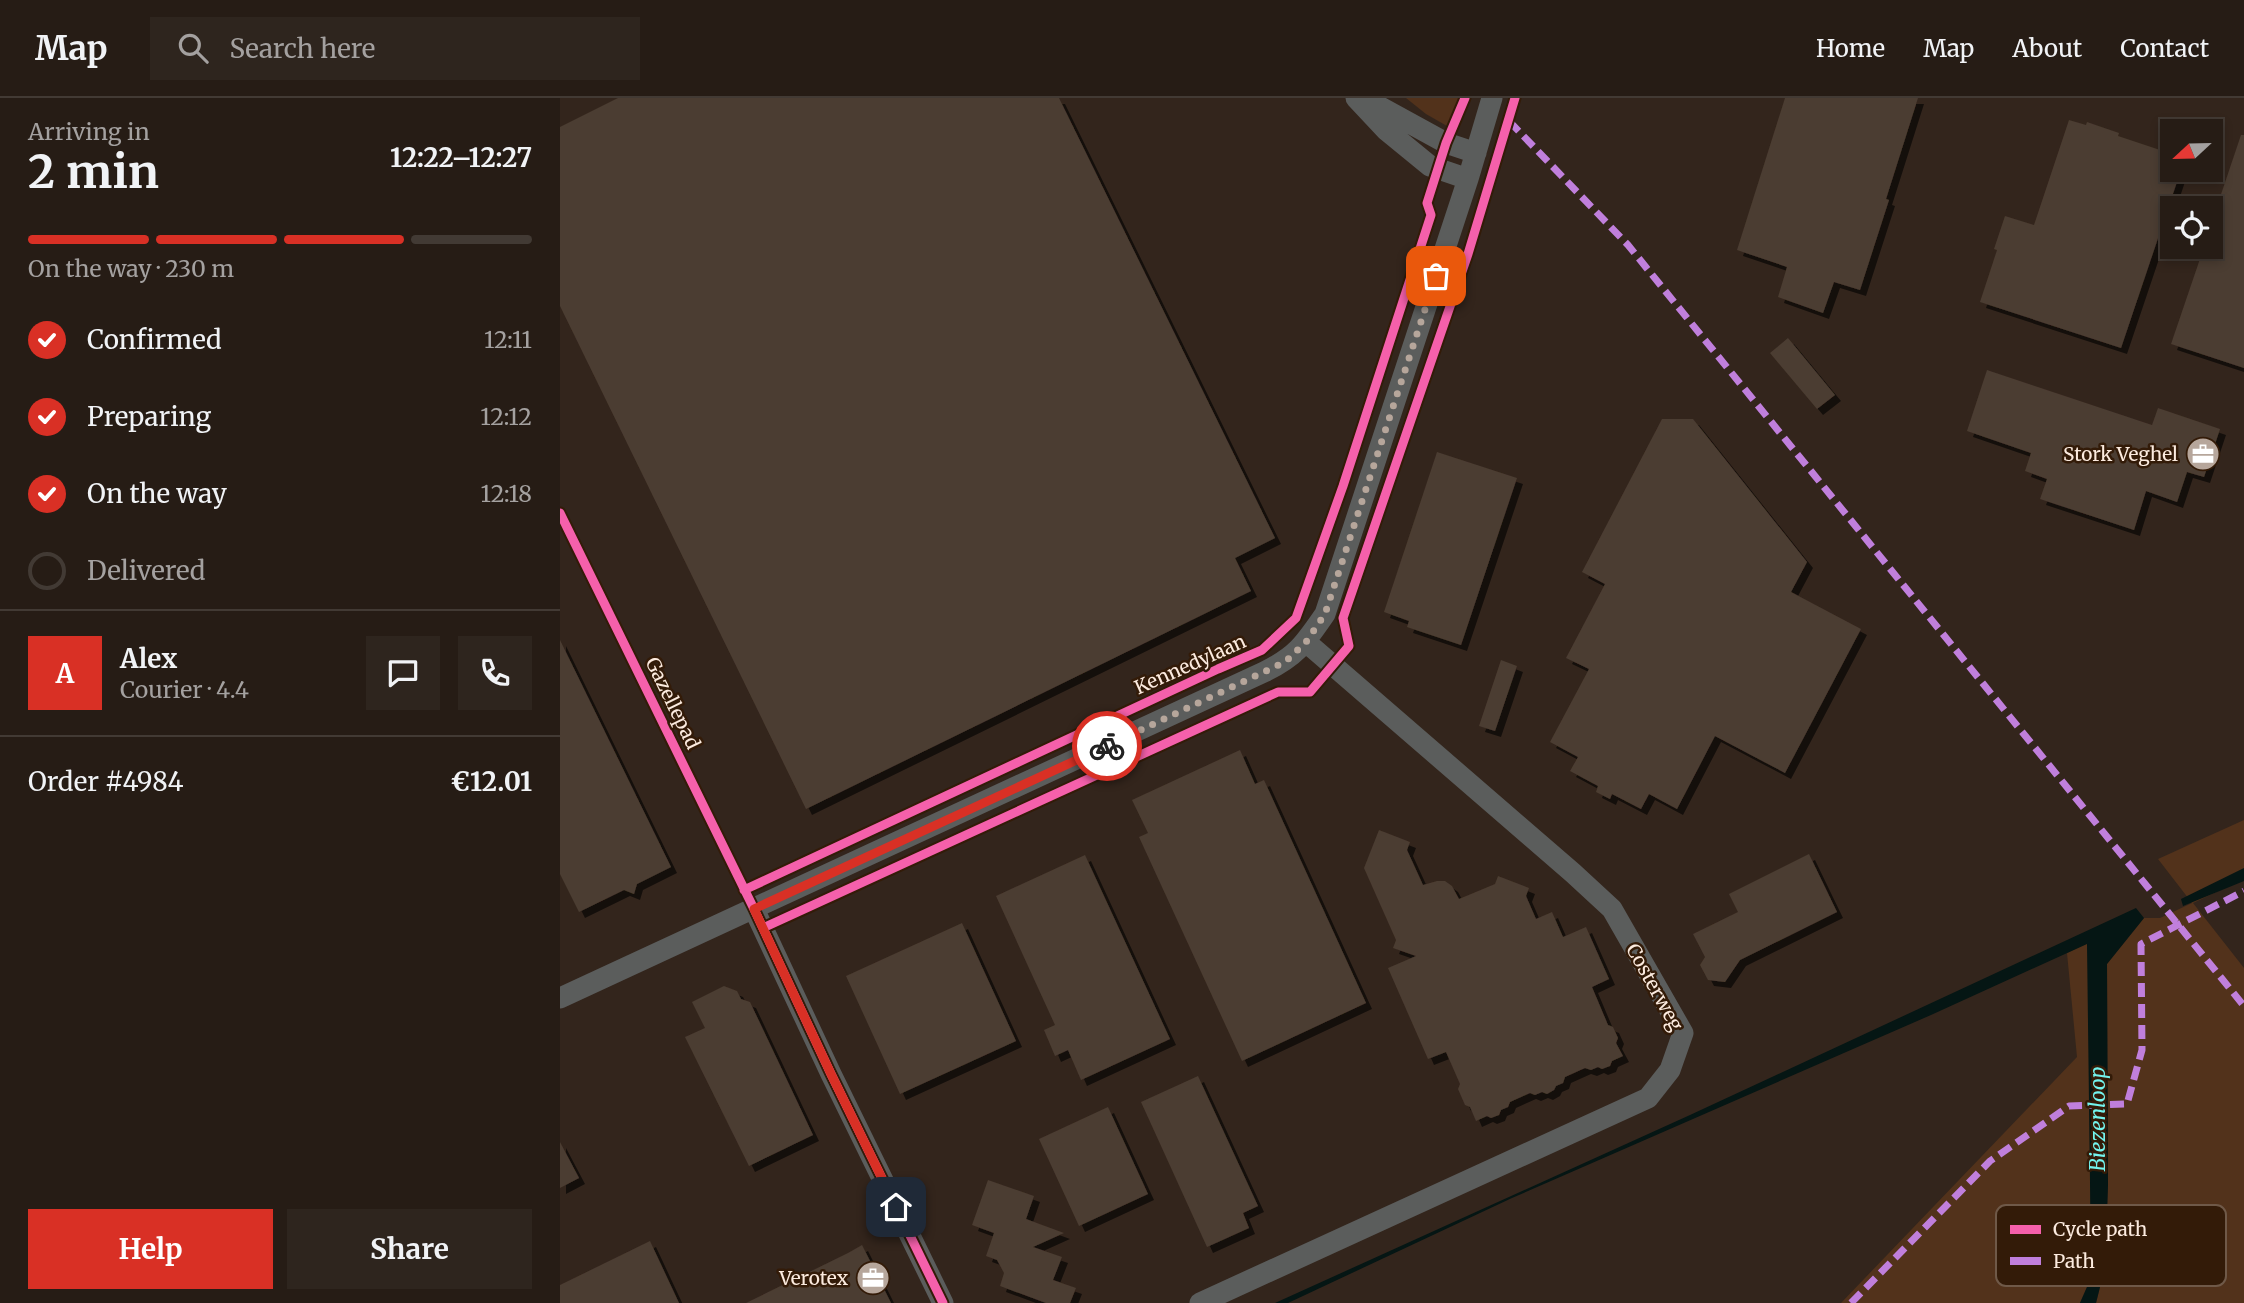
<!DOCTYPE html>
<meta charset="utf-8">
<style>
body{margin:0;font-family:Merriweather,serif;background:#2e251e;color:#f1f3f6;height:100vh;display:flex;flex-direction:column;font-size:26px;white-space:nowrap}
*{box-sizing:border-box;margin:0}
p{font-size:23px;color:#a4a1a0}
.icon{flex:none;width:38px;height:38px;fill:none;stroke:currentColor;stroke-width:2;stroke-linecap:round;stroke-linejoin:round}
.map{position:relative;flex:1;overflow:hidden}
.panel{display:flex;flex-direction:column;background:#261c15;width:560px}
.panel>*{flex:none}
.needle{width:46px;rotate:248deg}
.buttons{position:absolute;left:1600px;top:21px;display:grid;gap:14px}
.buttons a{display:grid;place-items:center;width:63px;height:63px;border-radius:0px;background:#261c15;box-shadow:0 4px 10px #0003,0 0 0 2px #423a34;font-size:35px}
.pin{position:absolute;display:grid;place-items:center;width:60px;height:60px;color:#fff;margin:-30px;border-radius:14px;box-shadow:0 4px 10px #0006}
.courier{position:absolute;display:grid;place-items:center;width:70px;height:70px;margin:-35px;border:5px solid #d93025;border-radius:50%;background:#fff;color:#222;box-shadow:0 2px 9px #0007}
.headline em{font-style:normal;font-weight:700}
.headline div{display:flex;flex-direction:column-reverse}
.headline{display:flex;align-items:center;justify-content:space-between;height:119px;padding:0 28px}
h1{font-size:46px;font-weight:700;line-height:52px}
.bar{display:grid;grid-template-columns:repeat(4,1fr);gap:10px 7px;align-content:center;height:84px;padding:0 28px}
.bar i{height:9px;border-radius:5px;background:#423a34}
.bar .on{background:#d93025}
.bar p{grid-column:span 4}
.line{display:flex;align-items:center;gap:18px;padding:0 28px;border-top:2px solid #423a34}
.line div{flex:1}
.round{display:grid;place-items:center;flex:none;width:74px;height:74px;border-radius:0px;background:#2e251e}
ol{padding:0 28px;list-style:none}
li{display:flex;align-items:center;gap:21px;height:77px}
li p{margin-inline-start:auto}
li .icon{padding:7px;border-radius:50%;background:#d93025;color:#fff;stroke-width:4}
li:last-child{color:#a4a1a0}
li i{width:38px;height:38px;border:4px solid #423a34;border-radius:50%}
.button{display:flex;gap:14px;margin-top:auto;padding:14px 28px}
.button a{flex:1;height:80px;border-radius:0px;background:#d93025;color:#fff;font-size:28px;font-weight:700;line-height:80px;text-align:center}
.button a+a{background:#2e251e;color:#f1f3f6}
header{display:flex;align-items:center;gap:42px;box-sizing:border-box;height:98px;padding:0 35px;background:#261c15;border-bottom:2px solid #423a34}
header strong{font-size:33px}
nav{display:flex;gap:38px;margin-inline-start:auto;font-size:24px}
.search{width:490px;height:63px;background:#2e251e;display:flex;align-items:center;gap:18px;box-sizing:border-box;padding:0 24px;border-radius:0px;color:#a4a1a0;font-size:26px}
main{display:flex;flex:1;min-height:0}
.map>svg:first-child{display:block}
.green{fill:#52321b}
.water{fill:#051614}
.building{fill:#4b3c31;filter:url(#shadow)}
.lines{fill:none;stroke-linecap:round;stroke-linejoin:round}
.minor{stroke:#5b5d5c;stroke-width:21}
.quiet{stroke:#c07fdc;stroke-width:7;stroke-dasharray:14 7;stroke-linecap:butt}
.cycleway-casing{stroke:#331b08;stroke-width:13}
.cycleway{stroke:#f560ab;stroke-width:9}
.done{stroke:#b6a69b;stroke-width:7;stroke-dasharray:0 12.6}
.route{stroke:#d93025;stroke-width:9}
.labels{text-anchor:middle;stroke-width:5;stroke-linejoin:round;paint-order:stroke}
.poi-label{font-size:19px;fill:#fcebdf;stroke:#331b08;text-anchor:end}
.street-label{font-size:19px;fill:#fcebdf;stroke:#331b08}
.water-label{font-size:21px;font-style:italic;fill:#73f4ee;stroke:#331b08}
.key{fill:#331b08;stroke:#6f5948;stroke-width:2}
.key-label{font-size:19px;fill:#fcebdf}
</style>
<header>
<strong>Map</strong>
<div class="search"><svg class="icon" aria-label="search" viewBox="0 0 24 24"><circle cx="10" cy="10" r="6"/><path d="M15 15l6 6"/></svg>Search here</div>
<nav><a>Home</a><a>Map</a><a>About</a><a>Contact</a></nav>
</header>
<main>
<section class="panel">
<div class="headline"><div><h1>2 min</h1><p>Arriving in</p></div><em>12:22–12:27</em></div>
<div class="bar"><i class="on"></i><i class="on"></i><i class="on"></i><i></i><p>On the way · 230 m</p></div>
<ol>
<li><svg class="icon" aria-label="check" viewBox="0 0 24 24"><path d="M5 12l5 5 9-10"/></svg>Confirmed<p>12:11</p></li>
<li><svg class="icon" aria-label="check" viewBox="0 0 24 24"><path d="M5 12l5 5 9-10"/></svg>Preparing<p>12:12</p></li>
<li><svg class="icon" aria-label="check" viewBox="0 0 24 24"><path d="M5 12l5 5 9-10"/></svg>On the way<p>12:18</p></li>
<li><i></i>Delivered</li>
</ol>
<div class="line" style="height:126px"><b class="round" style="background:#d93025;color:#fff">A</b><div><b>Alex</b><p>Courier · 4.4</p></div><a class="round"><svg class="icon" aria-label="chat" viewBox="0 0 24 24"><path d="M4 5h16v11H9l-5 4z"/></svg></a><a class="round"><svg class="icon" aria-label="phone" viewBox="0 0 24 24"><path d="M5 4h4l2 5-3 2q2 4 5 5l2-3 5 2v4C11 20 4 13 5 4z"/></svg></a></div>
<div class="line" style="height:91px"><div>Order #4984</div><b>€12.01</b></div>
<div class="button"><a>Help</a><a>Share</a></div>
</section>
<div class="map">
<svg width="1684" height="1205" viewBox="0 0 1684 1205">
<defs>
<filter id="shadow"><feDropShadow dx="6" dy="6" stdDeviation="0" flood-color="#0009"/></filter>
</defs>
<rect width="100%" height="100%" fill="#33251c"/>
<path class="green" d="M846 0H900L887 28 866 16Z
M1684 722V781L1633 805 1684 870V1205H1536L1545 1169 1548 1087 1547 866 1584 820H1600L1632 805 1598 761Z
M1528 845 1531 1163 1527 1189 1520 1205H1281L1517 959 1507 855Z"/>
<path class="water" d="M1684 770V783L1623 808 1621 801Z
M1576 810 1584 820 1547 866 1548 1087 1545 1169 1536 1205H1520L1527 1189 1531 1163 1527 846 1371 917 952 1100 728 1205H715L1130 1017Z"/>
<path class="building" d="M58 0H499L715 440 675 460 691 493 246 711 0 208V29Z
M1225 0H1358L1326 101 1329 102 1300 192 1274 184 1263 215 1218 199 1227 169 1177 152Z
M1509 22 1526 27 1527 24 1559 35 1558 38 1612 56V72H1621L1561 250 1420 204 1437 152 1434 151 1445 118 1474 127Z
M1681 37H1684V270L1611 246 1644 149H1650V129Z
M1228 240 1275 297 1257 311 1210 255Z
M1427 272 1592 327 1598 310 1660 331 1644 379 1627 374 1617 404 1586 393 1574 432 1480 401 1487 381 1465 373 1471 355 1407 333Z
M1102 321H1133L1247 464 1231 494 1301 531 1225 675 1155 638 1117 711 1089 696 1081 711 1052 696 1050 701 1036 694 1038 688 1010 673 1018 659 990 644 1029 571 1006 560 1045 486 1022 474Z
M877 354 957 380 901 547 847 529 849 523 824 514Z
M0 542 111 769 77 786 74 796 64 792 19 814 0 776Z
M941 562 957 568 935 633 919 628Z
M680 652 695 686 704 682 806 905 682 963 579 739 588 735 572 702Z
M819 732 850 744 847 752 863 787 877 783H885L892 788 899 801 935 786 938 778 969 790 966 798 976 821 992 814 1003 839 1026 829 1049 881 1032 889 1048 927 1053 929 1058 940 1056 945 1063 958 1052 963 1050 968 1042 971 1038 969 1031 972 1025 970 1005 979 1003 985 996 988 994 992 987 996 982 994 975 997 970 995 950 1004 948 1009 941 1012 939 1017 931 1020 927 1018 916 1023 910 1009 905 1007 898 991 900 986 886 954 868 961 828 870 856 858 833 850 836 842 804 770Z
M1249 756 1277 814 1180 862 1165 884 1148 882 1140 867 1145 859 1133 836 1178 814 1169 796Z
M525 757 610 941 521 982 508 952 495 958 484 932 495 927 436 798Z
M402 825 456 943 340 996 286 878Z
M164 888 177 893 181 901 190 904 253 1037 189 1068 125 939 145 930 132 904Z
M638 978 698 1108 683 1115 689 1130 647 1149 581 1004Z
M548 1009 588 1096 519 1128 479 1041Z
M0 1044 19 1080 0 1090Z
M428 1082 474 1098 466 1121 504 1135 473 1149 502 1159 493 1182 516 1190 510 1205H486L440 1188 444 1175 437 1162 426 1158 434 1135 412 1127Z
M90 1143 119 1205H0V1187Z
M302 1147 331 1205H186L288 1155Z"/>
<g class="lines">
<path class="minor" d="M796 0 826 32 870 68 908 81
M804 0 886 45 916 55
M194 811 271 976 383 1205
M0 900 704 574C737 558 745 545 765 516L908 81 932 0
M640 1205 1088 1000 1110 972 1123 935 1052 811 1013 775 746 544"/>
<path class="quiet" d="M949 23 1068 147 1684 908
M1291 1205 1430 1063 1509 1008 1567 1006 1582 952 1581 846 1684 793"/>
<defs>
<path id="cycleway" d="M0 415 194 811 271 976 383 1205
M184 792 658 571 702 552 736 520 783 388 871 117 867 105 886 45 905 0
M203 830 718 594H750L789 548 783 520 908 156 955 0"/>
</defs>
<use href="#cycleway" class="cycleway-casing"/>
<use href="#cycleway" class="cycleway"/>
</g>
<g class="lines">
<path class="done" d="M547 648 725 564 746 544 765 516 876 178"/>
<path class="route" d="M336 1109 271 976 194 811 547 648"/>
</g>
<defs>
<symbol id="office-disc" viewBox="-11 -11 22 22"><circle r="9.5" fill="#b6a69b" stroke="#331b08"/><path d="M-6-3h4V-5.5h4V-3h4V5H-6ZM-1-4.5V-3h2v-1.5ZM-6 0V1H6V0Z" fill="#fff"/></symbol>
</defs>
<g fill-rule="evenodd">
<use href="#office-disc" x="1624" y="337" width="38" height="38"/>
<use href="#office-disc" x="294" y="1161" width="38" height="38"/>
</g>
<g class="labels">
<g class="poi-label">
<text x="1618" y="363">Stork Veghel</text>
<text x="288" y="1187">Verotex</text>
</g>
<g class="street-label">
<text transform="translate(630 566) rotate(-24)" y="7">Kennedylaan</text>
<text transform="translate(113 605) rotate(64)" y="7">Gazellepad</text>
<text transform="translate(1095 889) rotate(61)" y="7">Costerweg</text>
</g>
<g class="water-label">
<text transform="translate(1538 1021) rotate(-90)" y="7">Biezenloop</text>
</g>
</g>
<rect x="1436" y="1107" width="230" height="81" rx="10" class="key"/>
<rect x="1450" y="1127" width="31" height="9" fill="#f560ab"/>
<rect x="1450" y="1159" width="31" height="8" fill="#c07fdc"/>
<g class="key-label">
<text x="1493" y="1138">Cycle path</text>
<text x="1493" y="1170">Path</text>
</g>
</svg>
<div class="buttons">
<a><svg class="needle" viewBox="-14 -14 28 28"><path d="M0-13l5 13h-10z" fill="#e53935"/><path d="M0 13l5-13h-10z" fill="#a4a1a0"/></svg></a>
<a><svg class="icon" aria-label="locate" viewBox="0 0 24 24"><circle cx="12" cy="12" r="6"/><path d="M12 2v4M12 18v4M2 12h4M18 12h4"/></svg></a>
</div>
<div class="pin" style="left:876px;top:178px;background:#ea580c"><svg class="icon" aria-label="bag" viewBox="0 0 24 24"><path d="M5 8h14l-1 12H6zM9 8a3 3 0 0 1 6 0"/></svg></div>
<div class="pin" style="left:336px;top:1109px;background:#1f2937"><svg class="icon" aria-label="home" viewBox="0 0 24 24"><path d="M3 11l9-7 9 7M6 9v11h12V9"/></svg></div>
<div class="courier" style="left:547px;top:648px"><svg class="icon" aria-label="bike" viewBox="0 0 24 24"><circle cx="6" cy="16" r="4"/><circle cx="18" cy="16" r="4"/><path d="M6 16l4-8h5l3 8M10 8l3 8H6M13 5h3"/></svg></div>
</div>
</main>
